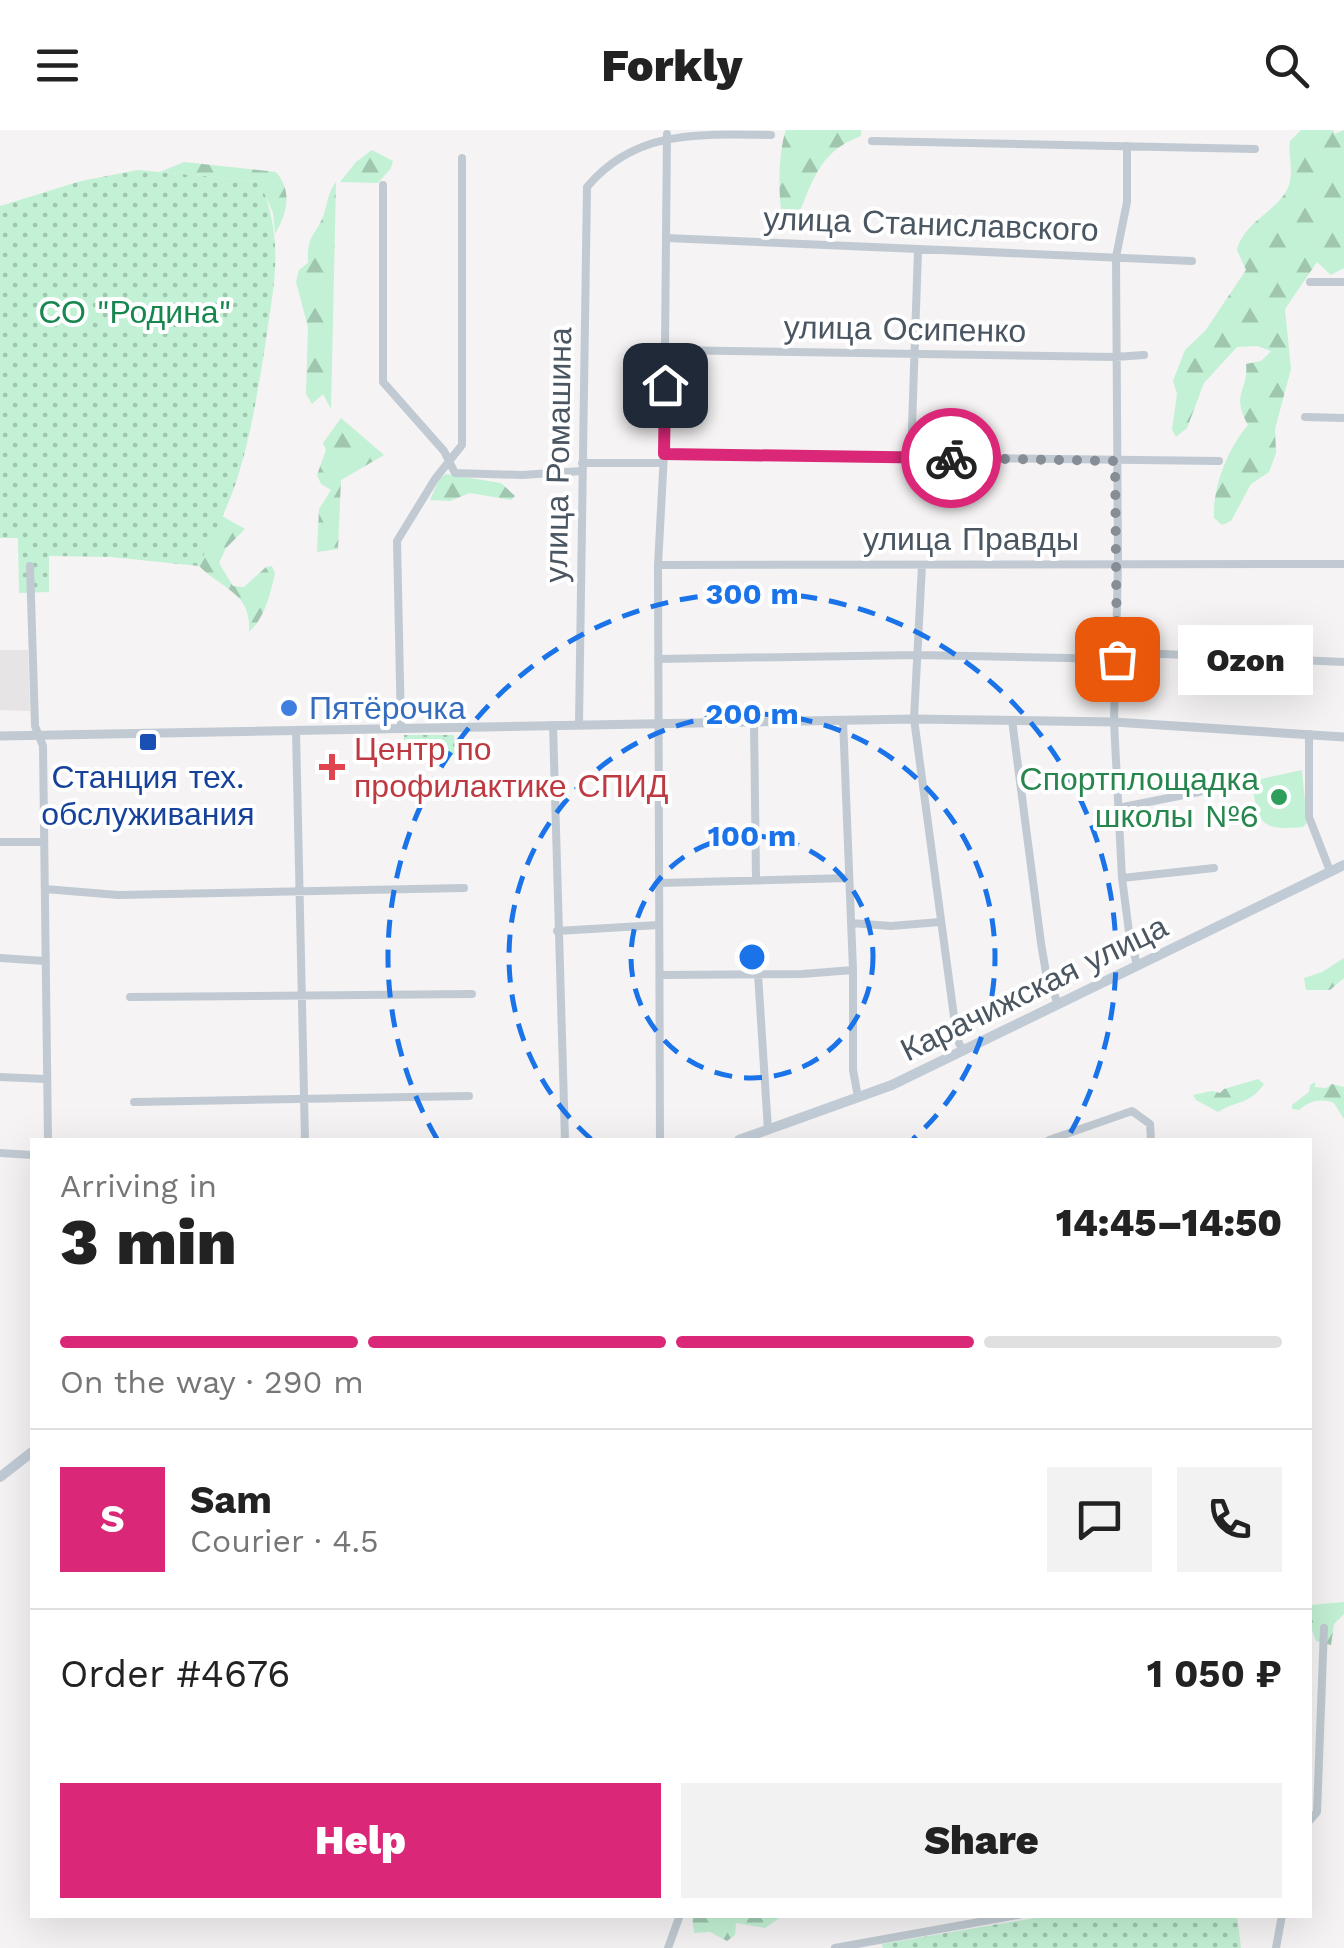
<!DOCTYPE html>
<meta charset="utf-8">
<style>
body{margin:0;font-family:"Work Sans",sans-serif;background:#f2f2f2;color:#222;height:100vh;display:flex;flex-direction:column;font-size:38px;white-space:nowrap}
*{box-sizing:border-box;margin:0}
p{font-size:32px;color:#767676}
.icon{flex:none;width:55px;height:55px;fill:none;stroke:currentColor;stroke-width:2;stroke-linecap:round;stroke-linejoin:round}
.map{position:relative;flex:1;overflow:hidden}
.drawer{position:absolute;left:30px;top:1008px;width:1282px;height:780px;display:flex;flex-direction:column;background:#fff;border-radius:0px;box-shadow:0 10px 40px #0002}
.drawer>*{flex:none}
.pin{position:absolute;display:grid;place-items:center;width:85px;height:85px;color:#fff;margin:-42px;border-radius:20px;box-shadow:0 5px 15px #0006}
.courier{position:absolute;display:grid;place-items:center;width:100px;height:100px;margin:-50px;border:8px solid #db2777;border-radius:50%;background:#fff;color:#222;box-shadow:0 2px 12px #0007}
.bubble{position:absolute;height:70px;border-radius:0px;background:#fff;box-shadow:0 10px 40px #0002;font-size:32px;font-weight:800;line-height:70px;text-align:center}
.headline em{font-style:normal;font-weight:800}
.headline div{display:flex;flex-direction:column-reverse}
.headline{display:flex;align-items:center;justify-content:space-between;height:170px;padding:0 30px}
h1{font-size:65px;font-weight:800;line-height:75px}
.bar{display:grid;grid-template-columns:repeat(4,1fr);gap:15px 10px;align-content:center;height:120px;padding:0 30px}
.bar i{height:12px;border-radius:8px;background:#e0e0e0}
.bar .on{background:#db2777}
.bar p{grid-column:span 4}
.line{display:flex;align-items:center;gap:25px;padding:0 30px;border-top:2px solid #e0e0e0}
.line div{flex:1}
.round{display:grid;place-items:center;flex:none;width:105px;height:105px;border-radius:0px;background:#f2f2f2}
.action{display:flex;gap:20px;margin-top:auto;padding:20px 30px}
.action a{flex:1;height:115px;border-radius:0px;background:#db2777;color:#fff;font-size:40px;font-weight:800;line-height:115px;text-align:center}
.action a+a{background:#f2f2f2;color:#222}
header{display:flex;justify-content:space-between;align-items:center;height:130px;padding:0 30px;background:#fff;font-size:45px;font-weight:800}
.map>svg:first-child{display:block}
.education{fill:#e6e4e5}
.green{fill:url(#green-dots)}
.forest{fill:url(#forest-firs)}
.pitch{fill:#c3f1d5}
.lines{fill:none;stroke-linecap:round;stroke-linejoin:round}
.minor{stroke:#c1cad2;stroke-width:8}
.tertiary{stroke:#c1cad2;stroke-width:9}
.secondary{stroke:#c1cbd6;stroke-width:10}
.done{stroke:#868d94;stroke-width:10;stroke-dasharray:0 18}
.route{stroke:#db2777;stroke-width:12}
.ring{fill:none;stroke:#1a73e8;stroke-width:5;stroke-dasharray:18 12}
.shop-dot{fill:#3f7fe0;stroke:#fff;stroke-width:4}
.transit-dot{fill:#1a4fb4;stroke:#fff;stroke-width:4}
.health-dot{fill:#e0444e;stroke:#fff;stroke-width:4}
.leisure-dot{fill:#2e9e5b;stroke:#fff;stroke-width:4}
.labels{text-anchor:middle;stroke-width:8;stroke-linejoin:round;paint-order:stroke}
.street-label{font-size:32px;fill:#4a5661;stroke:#fff}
.park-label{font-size:32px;fill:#17864f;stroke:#fff}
.shop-label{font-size:32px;fill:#366cbe;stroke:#fff;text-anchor:start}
.health-label{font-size:32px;fill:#be3a42;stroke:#fff;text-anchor:start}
.transit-label{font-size:32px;fill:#164399;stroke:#fff}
.leisure-label{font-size:32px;fill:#27864d;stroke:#fff;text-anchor:end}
.centre{fill:#1a73e8;stroke:#fff;stroke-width:5}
.ring-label{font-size:30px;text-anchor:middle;font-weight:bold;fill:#1a73e8;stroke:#fff;stroke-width:8;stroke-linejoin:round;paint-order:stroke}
</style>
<header><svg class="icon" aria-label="menu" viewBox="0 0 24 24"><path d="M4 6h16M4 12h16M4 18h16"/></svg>Forkly<svg class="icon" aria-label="search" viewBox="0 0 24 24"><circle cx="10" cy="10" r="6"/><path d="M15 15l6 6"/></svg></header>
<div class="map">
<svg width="1344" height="1818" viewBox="0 0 1344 1818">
<defs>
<pattern id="green-dots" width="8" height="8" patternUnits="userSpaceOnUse" patternTransform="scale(2.5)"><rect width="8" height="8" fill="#c3f1d5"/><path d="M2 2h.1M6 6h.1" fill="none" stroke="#a0c6b0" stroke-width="1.8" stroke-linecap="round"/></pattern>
<pattern id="forest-firs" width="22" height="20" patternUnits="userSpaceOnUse" patternTransform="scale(2.5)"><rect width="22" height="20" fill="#c3f1d5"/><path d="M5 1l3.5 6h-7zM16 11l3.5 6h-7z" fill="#a0c6b0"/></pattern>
</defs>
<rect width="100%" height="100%" fill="#f5f3f3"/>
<path class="education" d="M0 520H28L30 581 0 580Z"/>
<path class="green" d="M138 40 260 51C285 112 274 153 265 216 257 266 249 319 231 366 222 390 209 413 199 436L111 427 49 426V462L19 463 18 408H0V76L81 51Z
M404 605H454L455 625 404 626Z
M1052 1785H1237L1241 1818H883L882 1814Z"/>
<path class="forest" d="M786 0H861V6C817 22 813 53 795 92L785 97C777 77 778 21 786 0Z
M1301 0H1333L1335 4 1344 0V138L1331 145 1317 132 1285 179 1291 239 1275 299 1276 323 1269 342 1251 354 1231 391 1222 395 1214 388C1213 356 1227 320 1248 295 1230 262 1249 262 1246 234L1261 231 1271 221 1257 216 1237 217 1204 253 1187 298 1176 307 1172 299 1177 264 1173 251 1185 220 1205 201 1246 140 1237 120C1245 88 1285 79 1290 51 1293 39 1288 24 1290 11Z
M372 20 393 31 391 38 378 53 340 52 356 32Z
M184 32 276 42C293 62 287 83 275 104L273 83 259 51 160 42Z
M336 52 331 279 323 264 312 274 306 264 308 197 296 152 299 140 308 133C307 103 315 108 324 84 328 72 328 62 336 52Z
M341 288 384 325 341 350 338 419 317 422 319 379 331 360 321 354 317 345 326 320 323 313Z
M446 344 501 353 515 366 511 370 470 363 450 371 430 370 439 349Z
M222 386 245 399 226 418 219 433 233 456 244 457 266 437 272 436 275 444C270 464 265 488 249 502 252 463 223 460 199 436Z
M1344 828V848L1330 860H1306L1304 848 1322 842Z
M1258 949 1264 954C1248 976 1239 969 1218 982L1196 970 1193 965 1212 961 1220 963 1224 959Z
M1315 952V957L1326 958 1332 954 1344 957V989L1334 973C1321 968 1309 971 1299 980L1292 979V975L1309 962 1310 955Z
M1344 1472V1484L1334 1494 1331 1515 1316 1511 1310 1495V1475Z
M692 1785H784L765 1798 736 1793 735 1805 727 1811 710 1802 694 1803Z"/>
<path class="pitch" d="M1302 640 1307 693 1303 697C1259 701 1258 693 1252 651Z"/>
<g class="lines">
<path class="minor" d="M872 11 1255 19
M1127 16V72L1116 127 1118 434 1114 592 1122 748 1129 802 1137 835
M383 55V252L444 321 455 343 522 345 582 341
M667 108 1192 131
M1310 152H1344
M665 220 1115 227 1144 225
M1305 287 1344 288
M664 324 1219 331
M911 327 918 120
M582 333H663
M658 435 1344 434
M922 435 914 589 957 909 963 921
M30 436 35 596 43 616 48 1010
M1117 522 1344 532
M658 529 918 525 1117 529
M843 590 853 840V940L858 967
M1012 590 1041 813 1046 843 1058 874
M754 592 756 748
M579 594 587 57C635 0 696 4 771 5
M553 595 565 1010
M401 599 397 411 435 349 462 315V28
M296 601 305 1010
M1309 604V687L1330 741
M1118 678 1199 662
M0 712H44
M1122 748 1214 738
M659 753 848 748
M45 759 118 765 464 758
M851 793 891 796 940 792
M557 801 659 795
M0 828 45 831
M758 844 768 1000
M660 845 802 844 853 840
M130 867 472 864
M0 947 45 949
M134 972 469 966
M660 1010 658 435 664 324 667 4
M1049 1010 1132 981 1150 994 1151 1010
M0 1023 32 1025
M1310 1690 1317 1682 1324 1498
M668 1818 680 1785
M835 1818 1018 1785
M1276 1818 1282 1785"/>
<path class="tertiary" d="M0 606 914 589 1114 592 1344 607"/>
<path class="secondary" d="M739 1010 892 955 1344 735
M0 1347 32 1322"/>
</g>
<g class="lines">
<path class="done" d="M951 328 1115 331 1117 529"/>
<path class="route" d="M665 255 664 324 951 328"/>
</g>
<g class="ring">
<circle cx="752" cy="827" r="121"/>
<path d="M591 1009A243 243 0 1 1 913 1009"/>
<path d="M437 1009A364 364 0 1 1 1067 1009"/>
</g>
<circle class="shop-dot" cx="289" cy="578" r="10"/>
<rect class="transit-dot" x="138" y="602" width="20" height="20" rx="5"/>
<path class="health-dot" d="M327 622h10v10h10v10h-10v10h-10v-10h-10v-10h10z"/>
<circle class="leisure-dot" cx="1279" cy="667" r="10"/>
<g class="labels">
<g class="street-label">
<text transform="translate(931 94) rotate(2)" y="11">улица Станиславского</text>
<text transform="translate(905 199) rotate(1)" y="11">улица Осипенко</text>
<text transform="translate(558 325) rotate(-89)" y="11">улица Ромашина</text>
<text x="971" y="420">улица Правды</text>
<text transform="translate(1034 858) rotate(-26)" y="11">Карачижская улица</text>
</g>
<g class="park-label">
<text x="135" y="193">СО "Родина"</text>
</g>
<g class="shop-label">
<text x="309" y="589">Пятёрочка</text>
</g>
<g class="health-label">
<text x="354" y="630">Центр по<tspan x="354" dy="37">профилактике СПИД</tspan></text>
</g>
<g class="transit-label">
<text x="148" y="658">Станция тех.<tspan x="148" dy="37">обслуживания</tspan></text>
</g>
<g class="leisure-label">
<text x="1259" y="660">Спортплощадка<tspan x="1259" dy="37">школы №6</tspan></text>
</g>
</g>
<circle cx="752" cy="827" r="15" class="centre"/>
<g class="ring-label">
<text x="752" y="474">300 m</text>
<text x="752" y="594">200 m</text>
<text x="752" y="716">100 m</text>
</g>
</svg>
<div class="pin" style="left:1117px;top:529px;background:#ea580c"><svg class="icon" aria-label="bag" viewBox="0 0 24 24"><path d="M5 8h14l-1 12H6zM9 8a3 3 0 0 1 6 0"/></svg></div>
<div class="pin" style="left:665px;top:255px;background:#1f2937"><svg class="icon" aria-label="home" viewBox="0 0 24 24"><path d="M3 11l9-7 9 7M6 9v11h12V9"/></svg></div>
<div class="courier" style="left:951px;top:328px"><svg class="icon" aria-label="bike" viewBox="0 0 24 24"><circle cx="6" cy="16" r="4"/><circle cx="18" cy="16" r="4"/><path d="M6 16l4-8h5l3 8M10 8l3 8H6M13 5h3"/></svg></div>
<div class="bubble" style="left:1178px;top:495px;width:135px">Ozon</div>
<section class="drawer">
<div class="headline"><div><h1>3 min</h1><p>Arriving in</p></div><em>14:45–14:50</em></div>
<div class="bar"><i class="on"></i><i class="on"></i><i class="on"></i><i></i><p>On the way · 290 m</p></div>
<div class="line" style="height:180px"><b class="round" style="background:#db2777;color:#fff">S</b><div><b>Sam</b><p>Courier · 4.5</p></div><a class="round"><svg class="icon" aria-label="chat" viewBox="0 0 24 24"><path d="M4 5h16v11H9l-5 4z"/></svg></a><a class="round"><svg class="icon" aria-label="phone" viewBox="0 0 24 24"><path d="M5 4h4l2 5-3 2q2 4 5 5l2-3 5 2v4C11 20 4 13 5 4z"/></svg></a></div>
<div class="line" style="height:130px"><div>Order #4676</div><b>1 050 ₽</b></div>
<div class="action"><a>Help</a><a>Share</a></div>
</section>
</div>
